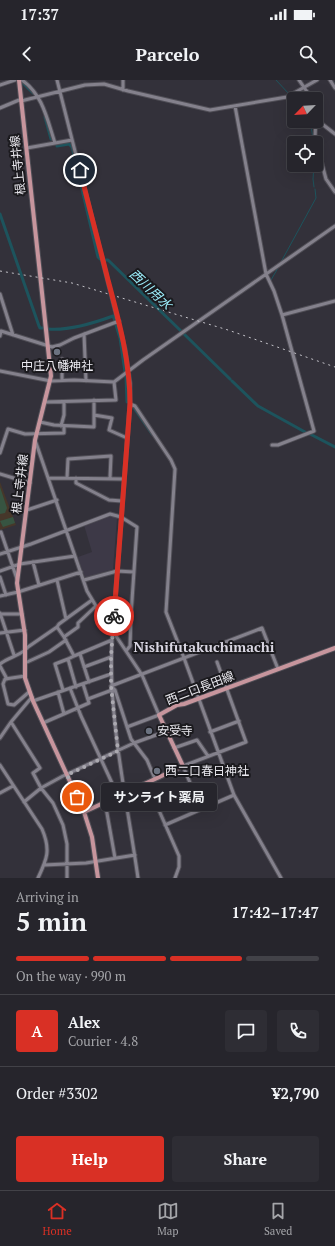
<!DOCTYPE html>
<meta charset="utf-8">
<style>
body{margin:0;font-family:"PT Serif","Noto Sans JP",serif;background:#2e2d34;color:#f1f3f6;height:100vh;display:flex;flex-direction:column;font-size:15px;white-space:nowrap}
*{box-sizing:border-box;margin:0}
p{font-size:13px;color:#a4a5a9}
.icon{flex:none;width:22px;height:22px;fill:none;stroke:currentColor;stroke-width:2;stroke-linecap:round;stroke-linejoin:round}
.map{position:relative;height:798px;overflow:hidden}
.details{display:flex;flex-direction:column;background:#26252c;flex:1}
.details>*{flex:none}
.needle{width:26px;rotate:245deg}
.fabs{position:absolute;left:287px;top:12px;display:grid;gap:8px}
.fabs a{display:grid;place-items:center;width:36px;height:36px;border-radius:4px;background:#26252c;box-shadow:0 4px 16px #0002,0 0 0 1px #424248;font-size:20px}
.pin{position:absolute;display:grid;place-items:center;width:34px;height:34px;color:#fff;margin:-17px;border:2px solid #fff;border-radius:50%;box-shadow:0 1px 4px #0007}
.courier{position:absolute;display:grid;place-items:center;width:40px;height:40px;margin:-20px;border:3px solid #d93025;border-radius:50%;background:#fff;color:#222;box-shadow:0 1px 5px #0007}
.bubble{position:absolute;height:28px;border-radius:4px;background:#26252c;box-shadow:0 4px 16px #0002,0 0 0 1px #424248;font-size:13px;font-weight:700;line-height:28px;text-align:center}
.overview em{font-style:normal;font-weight:700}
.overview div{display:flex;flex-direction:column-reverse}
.overview{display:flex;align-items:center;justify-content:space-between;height:68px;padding:0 16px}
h1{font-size:26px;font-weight:700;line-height:30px}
.bar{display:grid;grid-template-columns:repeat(4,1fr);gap:6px 4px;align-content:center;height:48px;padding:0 16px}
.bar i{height:5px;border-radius:3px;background:#424248}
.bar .current{background:#d93025}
.bar p{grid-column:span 4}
.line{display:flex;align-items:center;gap:10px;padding:0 16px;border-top:1px solid #424248}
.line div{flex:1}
.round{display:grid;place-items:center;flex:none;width:42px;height:42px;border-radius:4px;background:#2e2d34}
.cta{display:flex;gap:8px;margin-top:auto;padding:8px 16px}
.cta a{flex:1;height:46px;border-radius:4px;background:#d93025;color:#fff;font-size:16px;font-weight:700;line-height:46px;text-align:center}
.cta a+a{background:#2e2d34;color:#f1f3f6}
.status{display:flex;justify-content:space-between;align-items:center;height:28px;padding:0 20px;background:#26252c;direction:ltr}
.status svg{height:11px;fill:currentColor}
header{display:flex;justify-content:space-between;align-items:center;height:52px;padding:0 16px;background:#26252c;font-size:18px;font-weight:700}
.tab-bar{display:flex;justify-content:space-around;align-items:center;height:56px;border-top:1px solid #424248;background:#26252c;font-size:11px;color:#a4a5a9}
.tab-bar a{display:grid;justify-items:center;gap:2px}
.tab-bar .current{color:#d93025}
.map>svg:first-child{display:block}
.built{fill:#3d3947}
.education{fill:#46372a}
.green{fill:#375441}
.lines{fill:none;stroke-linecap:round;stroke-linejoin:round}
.stream{stroke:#1d545d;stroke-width:1}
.canal{stroke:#1d545d;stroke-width:3}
.minor-casing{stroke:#514f57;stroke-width:5}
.major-casing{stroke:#514f57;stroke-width:6}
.minor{stroke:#84818c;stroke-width:3}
.major{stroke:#c7959d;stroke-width:4}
.rail{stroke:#c5c4ca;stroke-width:1;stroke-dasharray:2 4;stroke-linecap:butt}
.done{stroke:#aba9b0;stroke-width:4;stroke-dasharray:0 7.2}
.route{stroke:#d93025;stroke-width:5}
.worship-dot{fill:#6b7280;stroke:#1b1a1e;stroke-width:1.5}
.labels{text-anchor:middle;stroke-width:4;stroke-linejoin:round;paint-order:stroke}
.street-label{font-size:12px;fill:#ebeaf0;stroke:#1b1a1e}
.poi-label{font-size:12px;fill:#ebeaf0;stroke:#1b1a1e;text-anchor:start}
.water-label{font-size:13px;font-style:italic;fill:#9df0fe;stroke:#1b1a1e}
.quarter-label{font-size:14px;font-weight:bold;fill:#d9d6e2;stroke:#1b1a1e}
</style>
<div class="status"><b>17:37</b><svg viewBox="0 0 49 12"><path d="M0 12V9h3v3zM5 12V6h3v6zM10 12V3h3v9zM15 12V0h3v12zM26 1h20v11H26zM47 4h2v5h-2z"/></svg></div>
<header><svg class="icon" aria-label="back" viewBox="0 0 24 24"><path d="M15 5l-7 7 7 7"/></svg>Parcelo<svg class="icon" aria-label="search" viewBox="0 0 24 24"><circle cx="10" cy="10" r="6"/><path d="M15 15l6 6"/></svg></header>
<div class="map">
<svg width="335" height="798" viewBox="0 0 335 798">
<rect width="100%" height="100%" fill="#33313a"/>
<path class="built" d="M109 435 117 438 113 489 85 498 78 477 92 472 84 445Z"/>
<path class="education" d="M0 402 16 445 0 450Z"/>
<path class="green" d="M0 407 7 428 5 433 0 434Z
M13 437 15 443 3 447 0 441Z"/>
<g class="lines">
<path class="stream" d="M276 0 289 14
M332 0 335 4
M291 17 294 20
M310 41 313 58
M314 107 313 99 314 85
M281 182 316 118 315 109
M271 200 278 188"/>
<path class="canal" d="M23 3 33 13
M45 37 51 59
M57 66 69 64 72 67 98 177 100 179
M0 134 39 246 40 248H43
M105 180H108L182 252
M116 245 120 258 125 292
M48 249C69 251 94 243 113 236L115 241
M184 254 230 299
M126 297 127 322
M232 301 258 326 305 352
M134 328 152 354
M310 354 335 367"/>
<defs>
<path id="minor" d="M22 0C43 15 47 39 55 63
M57 0 125 269 130 303V324L112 560C108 640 127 719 138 798
M123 0V10
M299 0 312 19
M330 0 335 8
M0 5 15 0
M235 26 266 194 274 211 282 235 314 351 278 365H272
M0 28 19 20 21 21 85 5 104 4 128 11 210 30 287 17 317 0
M316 34 315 58 318 69 326 99 335 112
M317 40 335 54
M27 68 72 60
M0 214 13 255
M282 235 335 221
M84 254 86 301
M0 256 1 251 52 267 60 265 74 258 119 241
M62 279V300
M0 291 51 301 74 300 114 302 143 280 335 146
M45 322 116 320 114 302
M130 324 135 326 171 380 175 389 166 532 184 578 234 715 281 798
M94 335 112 338 109 350 127 358
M40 342 54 345 94 347V320
M61 346 64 335V322
M35 360 87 511 96 526 142 595 159 635 127 647
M0 373 8 349 25 354 64 353V346
M0 394 30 403
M49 398 123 399
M67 398 68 379 111 376 110 398
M76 398V403L109 420 122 421
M27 430 57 420
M1 452 17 499
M0 474 31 464 110 434 121 437 137 447 131 535 130 566 126 571
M33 482 39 505
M0 491 20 484 75 476
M0 497 6 515
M57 500 66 539
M84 500 117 491 134 492
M0 516 18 512 81 492
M0 533 14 575
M1 534H22
M114 534 131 535
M57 547 64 557 74 576 68 579 76 607
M0 553 25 550
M64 557 78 547V543L96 526
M80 574 89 602
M74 576 112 560
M25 583 49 572 66 560
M0 584C8 577 23 575 28 567L57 547 59 544 92 520
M0 586 7 599
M84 587 111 577
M25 596 5 599 3 604 8 624 14 625 29 612
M70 608 81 636 118 716
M63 610 55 584 68 579
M58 612 64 634
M88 619 112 610
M33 621 111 594
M11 642 40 688 33 693 41 708 53 723 63 745 67 764V798
M43 643 89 623 83 604
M210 652 239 641
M0 658 11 642 32 617
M174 668 197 660 208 676
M0 685 42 749C51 770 47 779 38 798
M155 699 147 680 131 659 115 610 111 606 262 548 278 589
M147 703 179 776V787L175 798
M0 713 13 706
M24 722 41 708 63 696 134 663 167 651
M105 722 115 778
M201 729 183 686 246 662 217 582
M165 745 234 715
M44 785 86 783 135 775"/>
<path id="major" d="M19 0 51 296 35 360 17 503 25 555V598L33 621 84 732 92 757 98 798
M84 732 183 686 159 635 177 625 184 624 335 568"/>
</defs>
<use href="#minor" class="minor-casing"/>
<use href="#major" class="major-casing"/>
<use href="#minor" class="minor"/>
<use href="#major" class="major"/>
<path class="rail" d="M0 191 72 203 228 250 335 287"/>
</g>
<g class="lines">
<path class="done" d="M77 717 67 695 118 671 111 606V577L114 536"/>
<path class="route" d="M80 90C89 127 99 164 108 200 119 241 130 281 130 324L114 536"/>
</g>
<g class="worship-dot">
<circle cx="57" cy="272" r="4"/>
<circle cx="149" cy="651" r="4"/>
<circle cx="157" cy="691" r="4"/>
</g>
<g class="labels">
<g class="street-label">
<text transform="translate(18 85) rotate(-96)" y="4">根上寺井線</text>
<text transform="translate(20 404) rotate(-83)" y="4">根上寺井線</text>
<text transform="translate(200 608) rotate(-21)" y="4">西二口長田線</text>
</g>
<g class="poi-label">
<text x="57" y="290" text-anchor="middle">中庄八幡神社</text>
<text x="157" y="655">安受寺</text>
<text x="165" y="695">西二口春日神社</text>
</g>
<g class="water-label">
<text transform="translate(151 209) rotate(43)" y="5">西川用水</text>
</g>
<g class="quarter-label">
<text x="204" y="572">Nishifutakuchimachi</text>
</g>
</g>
</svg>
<div class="fabs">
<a><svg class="needle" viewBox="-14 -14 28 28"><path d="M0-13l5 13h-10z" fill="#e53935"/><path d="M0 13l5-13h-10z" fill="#a4a5a9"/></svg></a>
<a><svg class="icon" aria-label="locate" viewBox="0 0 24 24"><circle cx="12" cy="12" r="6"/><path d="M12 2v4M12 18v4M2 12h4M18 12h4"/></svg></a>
</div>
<div class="pin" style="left:77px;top:717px;background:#ea580c"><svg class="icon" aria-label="bag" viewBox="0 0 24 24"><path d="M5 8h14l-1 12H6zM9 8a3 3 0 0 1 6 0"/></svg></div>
<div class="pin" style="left:80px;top:90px;background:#1f2937"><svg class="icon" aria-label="home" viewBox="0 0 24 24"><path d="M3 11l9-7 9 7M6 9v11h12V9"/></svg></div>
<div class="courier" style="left:114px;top:536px"><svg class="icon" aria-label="bike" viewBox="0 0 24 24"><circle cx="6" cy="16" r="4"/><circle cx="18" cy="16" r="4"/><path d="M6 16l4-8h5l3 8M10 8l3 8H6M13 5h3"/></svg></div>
<div class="bubble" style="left:101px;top:703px;width:116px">サンライト薬局</div>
</div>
<section class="details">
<div class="overview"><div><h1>5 min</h1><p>Arriving in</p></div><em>17:42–17:47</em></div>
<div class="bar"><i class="current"></i><i class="current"></i><i class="current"></i><i></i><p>On the way · 990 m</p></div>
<div class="line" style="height:72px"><b class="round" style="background:#d93025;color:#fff">A</b><div><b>Alex</b><p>Courier · 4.8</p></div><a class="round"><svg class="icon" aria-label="chat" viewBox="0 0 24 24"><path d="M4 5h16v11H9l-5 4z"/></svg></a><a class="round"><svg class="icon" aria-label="phone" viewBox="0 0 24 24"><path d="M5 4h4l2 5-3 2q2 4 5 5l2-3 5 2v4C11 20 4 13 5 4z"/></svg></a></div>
<div class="line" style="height:52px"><div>Order #3302</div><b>¥2,790</b></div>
<div class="cta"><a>Help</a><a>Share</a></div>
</section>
<nav class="tab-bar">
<a class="current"><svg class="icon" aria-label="home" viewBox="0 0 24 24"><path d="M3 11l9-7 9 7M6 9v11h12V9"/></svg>Home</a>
<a><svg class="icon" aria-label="map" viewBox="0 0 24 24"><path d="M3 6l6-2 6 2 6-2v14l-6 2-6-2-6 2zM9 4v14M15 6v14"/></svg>Map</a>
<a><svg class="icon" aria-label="saved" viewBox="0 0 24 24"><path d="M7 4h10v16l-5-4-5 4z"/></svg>Saved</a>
</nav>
